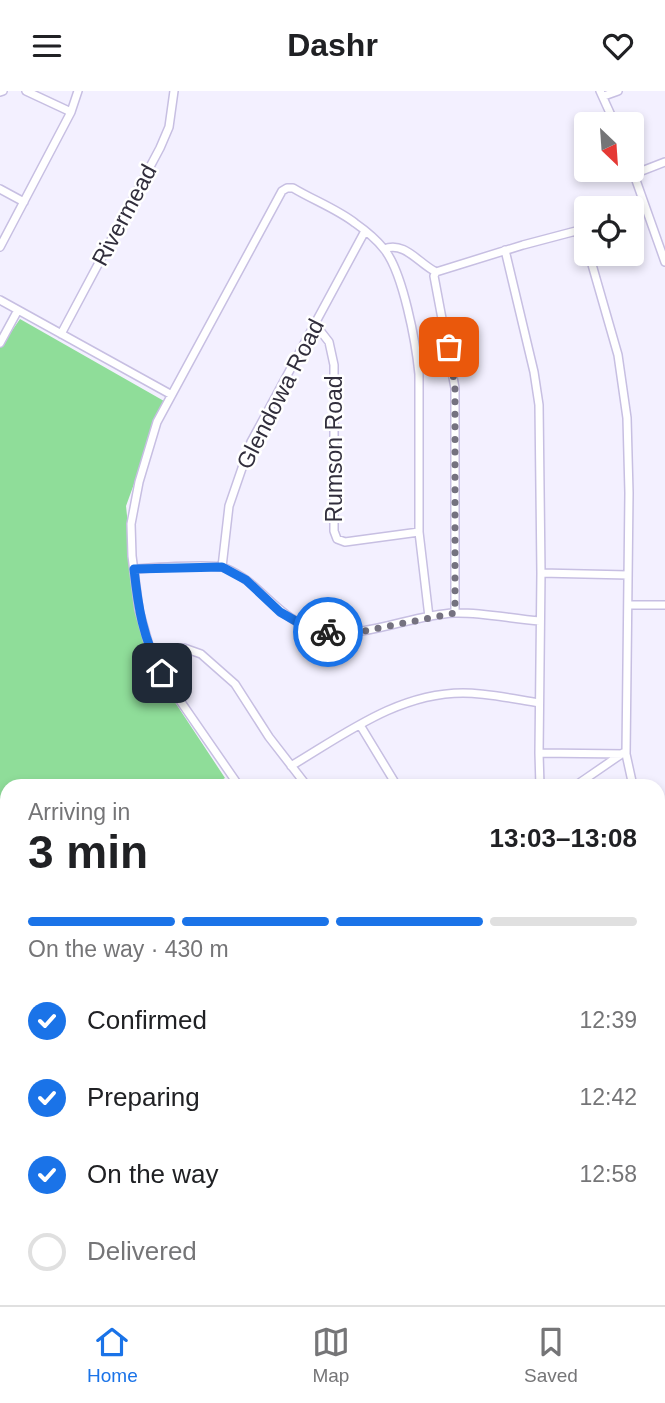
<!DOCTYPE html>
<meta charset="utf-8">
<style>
body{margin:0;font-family:Arial,sans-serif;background:#f6f6f6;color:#202124;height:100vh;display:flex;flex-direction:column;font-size:26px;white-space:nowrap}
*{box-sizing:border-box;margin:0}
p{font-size:23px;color:#757577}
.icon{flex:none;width:38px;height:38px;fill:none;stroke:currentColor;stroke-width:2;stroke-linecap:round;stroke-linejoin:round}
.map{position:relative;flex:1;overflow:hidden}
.panel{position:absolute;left:0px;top:688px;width:665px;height:527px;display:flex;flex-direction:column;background:#fff;border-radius:21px 21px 0 0;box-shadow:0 4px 10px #0003}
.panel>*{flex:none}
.needle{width:46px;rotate:155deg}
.controls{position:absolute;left:574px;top:21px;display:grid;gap:14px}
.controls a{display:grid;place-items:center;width:70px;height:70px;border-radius:7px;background:#fff;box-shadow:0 4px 10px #0003;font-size:35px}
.pin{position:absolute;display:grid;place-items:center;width:60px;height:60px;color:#fff;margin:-30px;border-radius:14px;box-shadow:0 4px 10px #0006}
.courier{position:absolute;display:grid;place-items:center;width:70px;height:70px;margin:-35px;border:5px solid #1a73e8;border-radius:50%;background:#fff;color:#222;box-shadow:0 2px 9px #0007}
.head em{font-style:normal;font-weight:700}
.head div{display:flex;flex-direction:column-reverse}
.head{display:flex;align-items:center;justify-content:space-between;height:119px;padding:0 28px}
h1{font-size:46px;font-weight:700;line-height:52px}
.bar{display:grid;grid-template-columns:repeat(4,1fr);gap:10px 7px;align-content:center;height:84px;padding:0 28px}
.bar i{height:9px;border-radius:5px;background:#e0e0e0}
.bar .on{background:#1a73e8}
.bar p{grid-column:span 4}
ol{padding:0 28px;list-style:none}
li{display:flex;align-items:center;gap:21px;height:77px}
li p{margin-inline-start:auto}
li .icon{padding:7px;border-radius:50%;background:#1a73e8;color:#fff;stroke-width:4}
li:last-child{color:#757577}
li i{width:38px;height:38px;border:4px solid #e0e0e0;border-radius:50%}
header{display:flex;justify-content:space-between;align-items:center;height:91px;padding:0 28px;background:#fff;font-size:32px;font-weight:700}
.tabs{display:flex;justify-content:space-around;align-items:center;height:98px;border-top:2px solid #e0e0e0;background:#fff;font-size:19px;color:#757577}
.tabs a{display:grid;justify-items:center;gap:4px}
.tabs .on{color:#1a73e8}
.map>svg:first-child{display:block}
.green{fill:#8fdd99}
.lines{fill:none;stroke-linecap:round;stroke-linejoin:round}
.minor-casing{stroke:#c7bfe2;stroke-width:10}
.minor{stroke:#fff;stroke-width:7}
.done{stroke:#757280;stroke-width:7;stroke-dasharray:0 12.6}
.route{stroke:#1a73e8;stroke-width:9}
.labels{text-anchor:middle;stroke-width:5;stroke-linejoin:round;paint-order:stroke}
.street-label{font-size:23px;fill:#312e3c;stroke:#fff}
</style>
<header><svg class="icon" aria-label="menu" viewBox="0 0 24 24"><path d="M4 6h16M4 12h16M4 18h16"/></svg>Dashr<svg class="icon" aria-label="heart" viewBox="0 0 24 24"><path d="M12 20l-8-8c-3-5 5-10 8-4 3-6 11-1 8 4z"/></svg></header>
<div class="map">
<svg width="665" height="1214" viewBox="0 0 665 1214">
<rect width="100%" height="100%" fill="#f3f0ff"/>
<path class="green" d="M20 228 164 310 126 415 137 522 151 575 225 687 212 695H7V1208H301L303 1214H0V257Z"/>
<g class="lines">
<defs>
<path id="minor" d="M26 0 71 21
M600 0 615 33
M0 1 3 0
M604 5 618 0
M632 78 665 171
M634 83 665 71
M0 98 24 111
M0 156 71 21 78 0
M384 158C405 150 418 172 436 181
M505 159 534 281 539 314 541 482 539 662
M589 163 618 264 627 327 629 402 626 663 633 695
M436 181 434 185 455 297V522
M436 181 523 154 576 140 583 143 586 153
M0 209 170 303
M315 233 329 251 334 274V440L337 448 345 451 419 441
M61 243 160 57 169 36 174 0
M0 252 18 219
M222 476 229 415 251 351 365 140
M134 478C151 477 213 472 225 477 263 492 277 531 322 540 367 548 410 524 454 522 482 521 512 528 540 530
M541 482 628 484
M628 514H665
M152 565 184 557 201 563 235 593 269 646 307 695
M360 634 397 695
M291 675C345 643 398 602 463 602 488 602 514 608 539 612
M239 695 172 598 152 565 139 519 132 465 131 433 139 391 157 331 282 100 287 97H293C313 109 337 118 355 132 365 139 376 148 384 158 403 181 416 252 419 283V441L429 526
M540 695 539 662 626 663
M575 695 623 662
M658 772 665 789
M658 814 665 809
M658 856 665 866
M658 886 665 881
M665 955 662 960 660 978 665 980
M658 990 660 978
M658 1046 665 1044
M658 1176 665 1181
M658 1194 665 1198
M537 1214 542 1208"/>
</defs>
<use href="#minor" class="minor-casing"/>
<use href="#minor" class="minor"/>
</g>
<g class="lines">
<path class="done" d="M328 541H359L455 522V297L449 256"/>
<path class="route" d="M162 582C143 549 138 515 134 478L222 476 246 489 280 521 306 536 328 541"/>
</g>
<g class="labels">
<g class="street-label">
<text transform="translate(124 124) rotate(-62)" y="8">Rivermead</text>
<text transform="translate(280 303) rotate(-63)" y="8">Glendowa Road</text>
<text transform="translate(334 358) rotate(-90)" y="8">Rumson Road</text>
</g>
</g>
</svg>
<div class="controls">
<a><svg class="needle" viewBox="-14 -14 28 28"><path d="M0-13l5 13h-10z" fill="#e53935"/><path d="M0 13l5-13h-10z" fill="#757577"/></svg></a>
<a><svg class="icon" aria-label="locate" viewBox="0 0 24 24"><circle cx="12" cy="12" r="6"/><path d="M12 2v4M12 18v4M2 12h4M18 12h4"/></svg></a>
</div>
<div class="pin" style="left:449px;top:256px;background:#ea580c"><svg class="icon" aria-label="bag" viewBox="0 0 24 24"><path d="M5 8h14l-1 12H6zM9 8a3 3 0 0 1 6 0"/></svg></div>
<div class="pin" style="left:162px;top:582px;background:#1f2937"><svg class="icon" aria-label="home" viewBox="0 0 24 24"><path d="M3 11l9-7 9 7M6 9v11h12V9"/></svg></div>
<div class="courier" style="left:328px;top:541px"><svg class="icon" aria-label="bike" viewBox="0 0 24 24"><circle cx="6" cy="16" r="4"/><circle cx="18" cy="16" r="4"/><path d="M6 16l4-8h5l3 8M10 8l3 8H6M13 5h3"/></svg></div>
<section class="panel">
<div class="head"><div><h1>3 min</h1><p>Arriving in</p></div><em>13:03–13:08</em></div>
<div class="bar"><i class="on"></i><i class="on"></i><i class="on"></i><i></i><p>On the way · 430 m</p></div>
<ol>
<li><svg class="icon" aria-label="check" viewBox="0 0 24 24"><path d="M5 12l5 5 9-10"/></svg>Confirmed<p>12:39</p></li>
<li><svg class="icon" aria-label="check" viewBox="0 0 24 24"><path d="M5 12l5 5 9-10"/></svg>Preparing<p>12:42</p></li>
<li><svg class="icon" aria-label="check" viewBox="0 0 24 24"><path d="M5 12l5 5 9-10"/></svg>On the way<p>12:58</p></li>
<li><i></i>Delivered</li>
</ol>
</section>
</div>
<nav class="tabs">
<a class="on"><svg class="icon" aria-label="home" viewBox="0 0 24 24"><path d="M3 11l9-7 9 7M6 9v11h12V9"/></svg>Home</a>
<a><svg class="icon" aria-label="map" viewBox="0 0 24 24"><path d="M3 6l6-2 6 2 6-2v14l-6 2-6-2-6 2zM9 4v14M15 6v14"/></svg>Map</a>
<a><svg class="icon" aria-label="saved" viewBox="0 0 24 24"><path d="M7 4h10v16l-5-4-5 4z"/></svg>Saved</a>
</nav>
